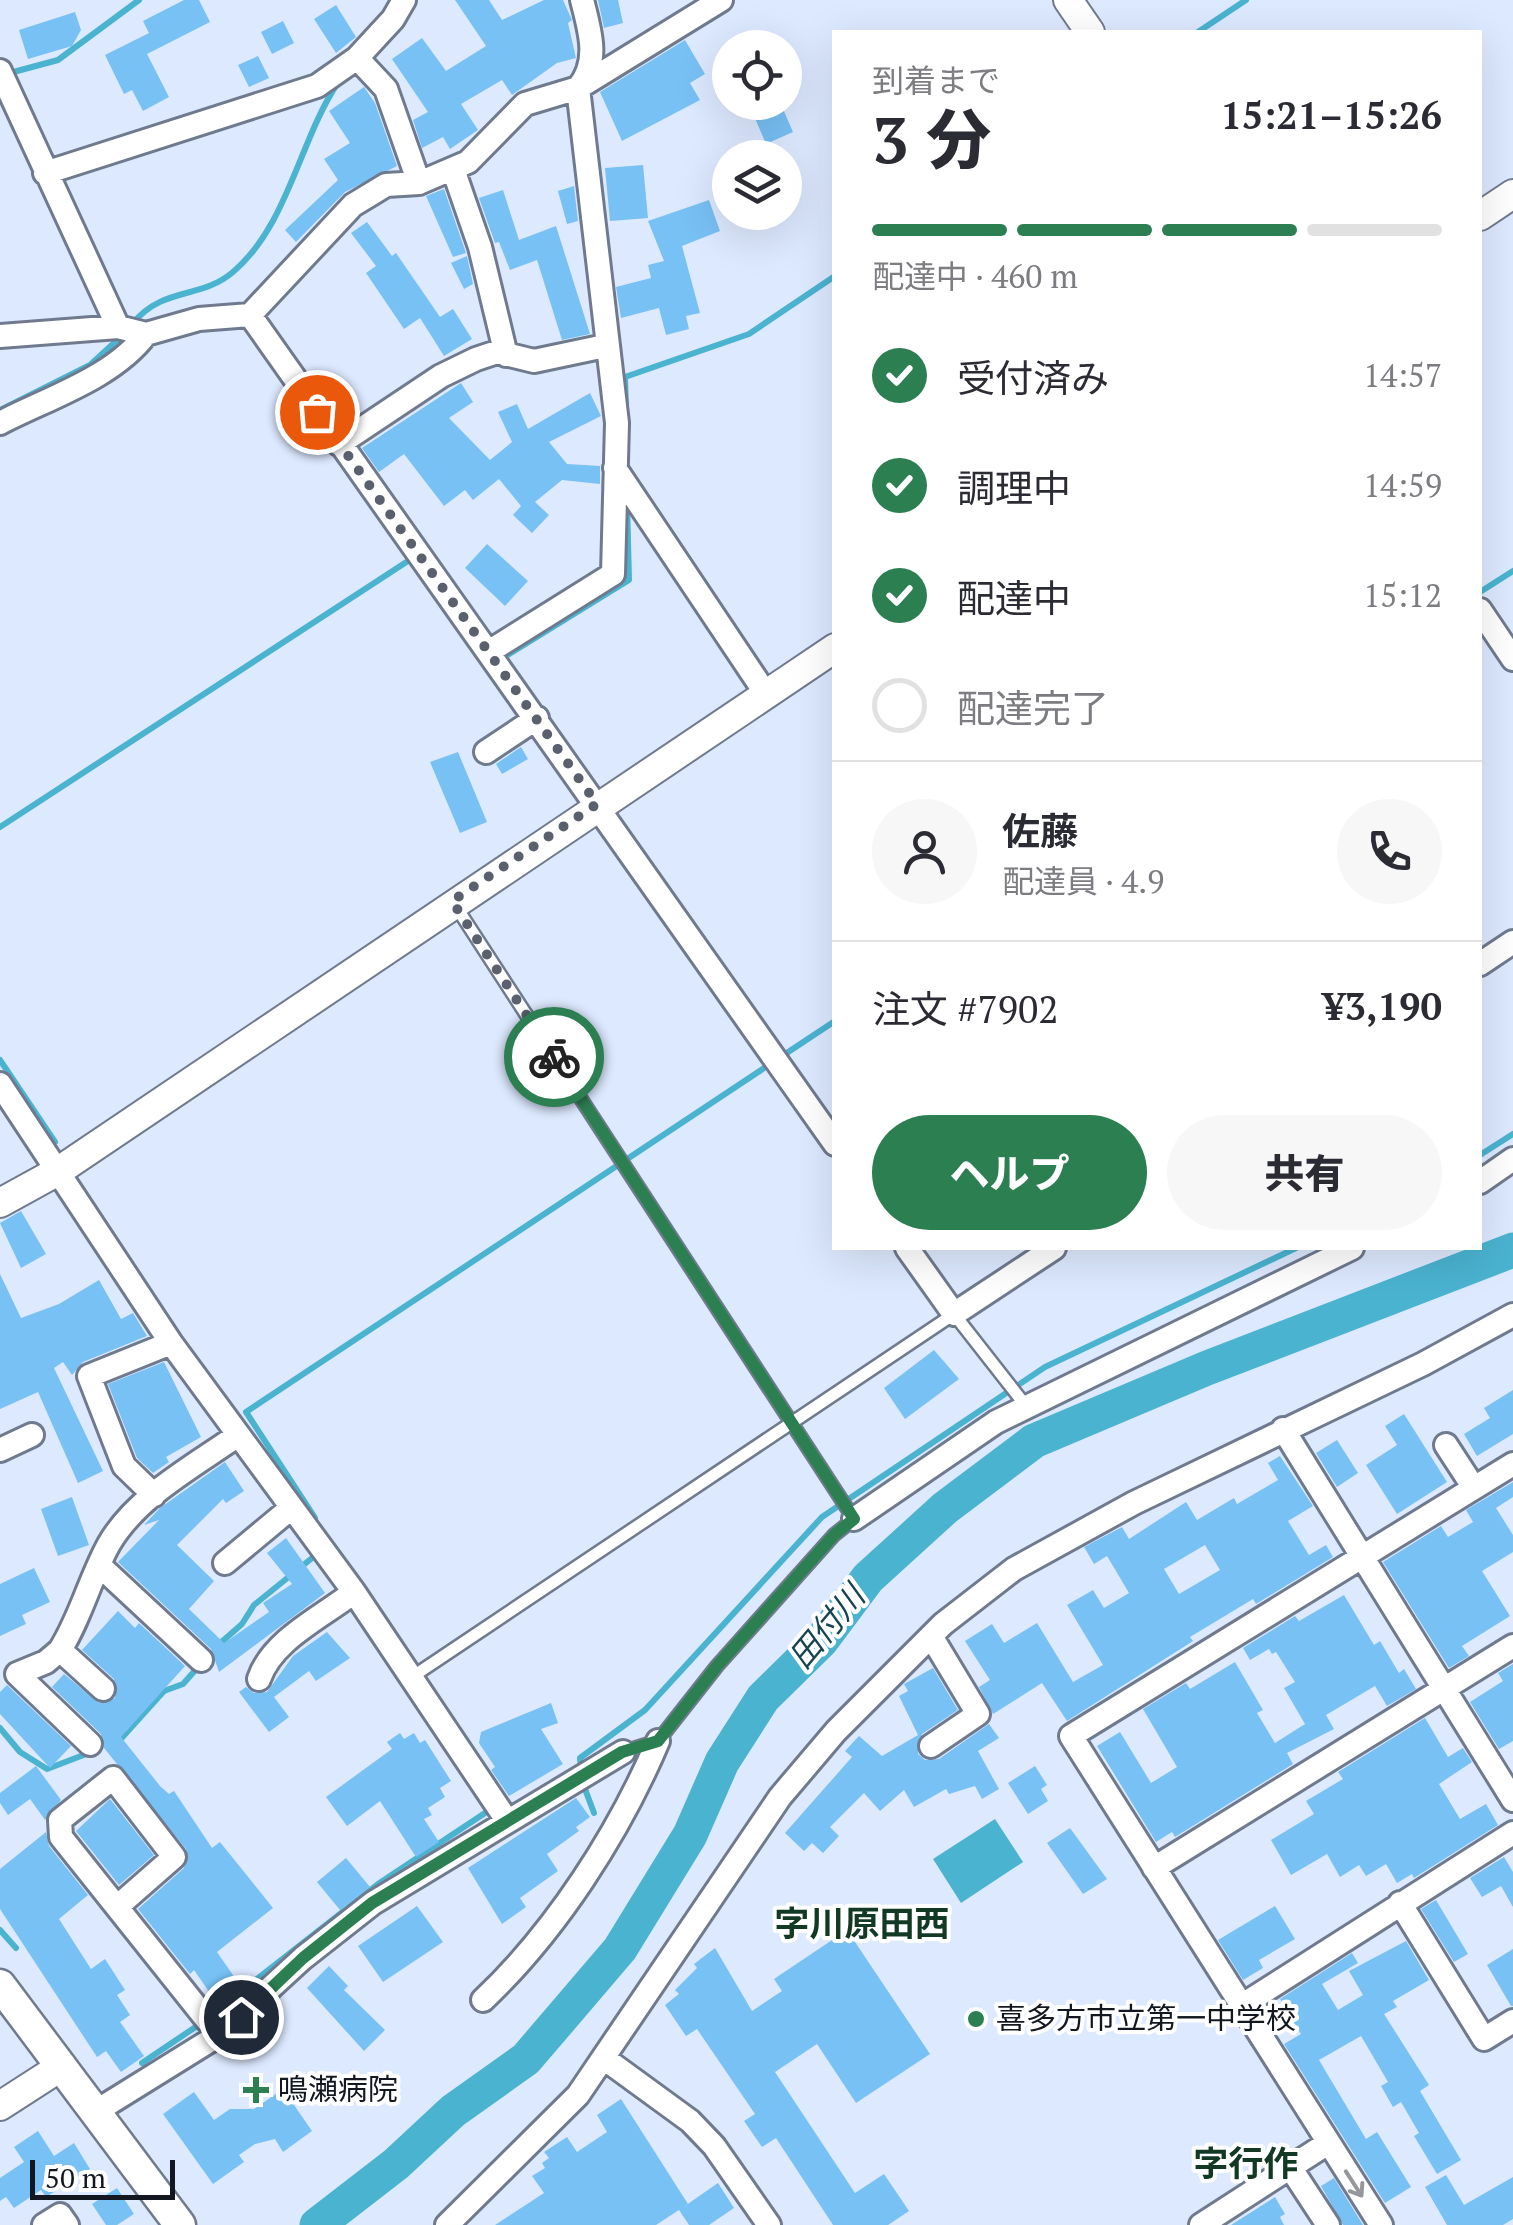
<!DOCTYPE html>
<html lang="ja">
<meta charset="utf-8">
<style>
body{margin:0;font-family:"PT Serif","Noto Sans JP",serif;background:#f7f7f7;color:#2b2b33;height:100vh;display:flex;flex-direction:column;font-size:38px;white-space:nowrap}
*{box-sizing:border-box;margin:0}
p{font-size:32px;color:#7c7c81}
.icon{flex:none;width:55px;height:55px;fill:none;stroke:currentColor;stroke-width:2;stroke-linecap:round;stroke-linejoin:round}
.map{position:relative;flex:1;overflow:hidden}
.sheet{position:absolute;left:832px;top:30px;width:650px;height:1220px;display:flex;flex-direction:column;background:#fff;border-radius:0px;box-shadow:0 10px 40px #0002}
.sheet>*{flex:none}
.fabs{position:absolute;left:712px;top:30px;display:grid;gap:20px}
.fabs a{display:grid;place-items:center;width:90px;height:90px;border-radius:50%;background:#fff;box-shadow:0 10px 40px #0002;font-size:50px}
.scale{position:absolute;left:30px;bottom:25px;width:145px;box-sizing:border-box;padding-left:10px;border:5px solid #13171f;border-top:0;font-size:28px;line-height:35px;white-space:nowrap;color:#13171f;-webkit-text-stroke:8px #fff;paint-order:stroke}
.pin{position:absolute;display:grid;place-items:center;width:85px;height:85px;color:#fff;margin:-42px;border:5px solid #fff;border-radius:50%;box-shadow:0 2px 10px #0007}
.courier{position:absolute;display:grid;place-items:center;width:100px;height:100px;margin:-50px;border:8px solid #2b7f51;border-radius:50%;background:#fff;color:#222;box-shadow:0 2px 12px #0007}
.head em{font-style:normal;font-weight:800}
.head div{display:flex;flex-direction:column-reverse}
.head{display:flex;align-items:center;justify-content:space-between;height:170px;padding:0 40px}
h1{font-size:65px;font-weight:800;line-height:75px}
.bar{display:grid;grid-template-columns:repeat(4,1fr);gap:15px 10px;align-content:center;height:120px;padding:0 40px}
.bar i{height:12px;border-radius:8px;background:#e1e1e2}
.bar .active{background:#2b7f51}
.bar p{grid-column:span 4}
.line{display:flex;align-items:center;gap:25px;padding:0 40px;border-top:2px solid #e1e1e2}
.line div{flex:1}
.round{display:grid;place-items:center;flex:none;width:105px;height:105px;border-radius:52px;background:#f7f7f7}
ol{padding:0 40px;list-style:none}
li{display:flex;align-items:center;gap:30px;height:110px}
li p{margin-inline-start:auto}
li .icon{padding:10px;border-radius:50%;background:#2b7f51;color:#fff;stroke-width:4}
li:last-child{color:#7c7c81}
li i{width:55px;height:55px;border:5px solid #e1e1e2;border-radius:50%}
.primary-button{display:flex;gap:20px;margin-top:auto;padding:20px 40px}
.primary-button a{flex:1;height:115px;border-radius:60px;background:#2b7f51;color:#fff;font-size:40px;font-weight:800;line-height:115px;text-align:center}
.primary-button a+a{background:#f7f7f7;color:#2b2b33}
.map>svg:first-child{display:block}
.water{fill:#4ab3d0}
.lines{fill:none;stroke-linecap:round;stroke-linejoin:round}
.stream{stroke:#4ab3d0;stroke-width:6}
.river{stroke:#4ab3d0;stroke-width:35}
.building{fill:#78c1f5;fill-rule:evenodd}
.service-casing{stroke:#6f7a8e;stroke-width:16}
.minor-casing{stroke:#6f7a8e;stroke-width:28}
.tertiary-casing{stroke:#6f7a8e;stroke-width:32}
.secondary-casing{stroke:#6f7a8e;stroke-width:35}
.service{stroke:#fff;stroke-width:11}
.minor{stroke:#fff;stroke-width:22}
.tertiary{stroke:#fff;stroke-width:28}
.secondary{stroke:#fff;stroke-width:30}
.oneway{stroke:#95979a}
.done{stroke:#5a606d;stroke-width:10;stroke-dasharray:0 18}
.route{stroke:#2b7f51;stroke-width:12}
.poi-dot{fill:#2b7f51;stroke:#fff;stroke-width:4}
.labels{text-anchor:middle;stroke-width:8;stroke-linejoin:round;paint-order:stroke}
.poi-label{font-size:30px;fill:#13171f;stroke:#fff;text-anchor:start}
.water-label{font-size:32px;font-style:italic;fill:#164451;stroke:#fff}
.quarter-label{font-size:35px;font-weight:bold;fill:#113923;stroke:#fff}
</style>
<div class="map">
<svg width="1513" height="2225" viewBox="0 0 1513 2225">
<rect width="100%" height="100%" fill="#dde9ff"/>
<path class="water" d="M995 1819 1023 1862 961 1903 933 1859Z"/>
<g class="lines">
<path class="stream" d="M1198 32 1246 0
M6 74 58 60 139 0
M133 323C164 286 200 300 233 272 288 225 299 142 337 84
M626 409 625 377 749 334 835 276
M0 410 90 365 125 333
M1480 592 1513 571
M498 661 629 580 627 501
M0 827 411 559
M0 1060 55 1142
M1480 1155 1513 1134
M307 1522 315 1518 246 1412 835 1021
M217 1646 242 1624 254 1605 317 1554
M0 1728 20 1752 47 1769 94 1751
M119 1741 164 1691 183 1684 199 1666
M581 1769 580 1758 645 1710 822 1517 1045 1367 1296 1248
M582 1781 594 1813
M0 1930 16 1948
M142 2063 197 2026 378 1884 491 1809"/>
<path class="river" d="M317 2225 396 2164 453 2111 526 2059 620 1949 690 1835 722 1762 763 1698 821 1641 868 1578 945 1508 1034 1441 1207 1368 1513 1250"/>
</g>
<path class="building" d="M184 0H199L210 22 147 54 169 97 143 111 132 90 124 94 105 55 149 33 143 21Z
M455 0H489L502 20 544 0H563L572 20 568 23 576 58 557 63 512 95 502 80 461 104 478 130 450 149 443 137 422 148 413 120 428 112 392 59 422 38 446 71 486 46Z
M598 0H618L623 23 604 28Z
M336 5 356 37 336 53 314 19Z
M75 12 81 30 72 46 28 59 19 30Z
M283 21 294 43 272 54 261 32Z
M685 40 705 74 690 83 700 100 622 141 600 92Z
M258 56 269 78 249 87 238 65Z
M364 87 375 103 397 166 345 192 296 242 285 230 338 180 324 159 350 143 329 111Z
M748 102H780L793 132 766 144Z
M643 165 648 218 610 221 605 168Z
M574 186 578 221 567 224 558 191Z
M444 189 466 253 453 257 426 196Z
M503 190 519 240 556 226 590 334 562 340 537 260 510 270 499 242 495 243 479 198Z
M709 200 720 231 682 246 700 313 686 316 689 329 666 335 659 308 621 318 616 287 651 278 648 265 664 261 648 221Z
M367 222 392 256 396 253 440 317 453 309 472 339 444 356 420 318 404 329 366 273 376 266 351 233Z
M467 256 473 284 464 289 451 263Z
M461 383 473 402 449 418 490 460 512 442 498 412 517 404 528 429 590 393 601 416 549 442 567 464 600 466V484L562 480 535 502 549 515 532 533 513 515 521 506 499 479 473 500 465 490 444 506 404 454 379 472 362 448Z
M487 544 528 581 505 606 465 568Z
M521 747 528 759 502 774 496 764Z
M458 752 487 822 460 833 430 762Z
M21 1211 46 1254 21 1268 0 1223Z
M0 1274 21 1318 59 1304 99 1280 121 1319 133 1313 147 1336 83 1362 72 1375 63 1362 54 1368 103 1471 78 1483 38 1392 0 1409Z
M934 1350 959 1379 905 1419 884 1388Z
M164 1362 201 1437 166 1457 169 1462 153 1473 137 1458 108 1384Z
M1513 1390V1434L1477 1456 1464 1434 1490 1418 1484 1408Z
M1404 1414 1447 1482 1397 1514 1366 1465 1397 1445 1385 1426Z
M1337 1440 1358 1473 1337 1487 1316 1453Z
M1280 1456 1313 1506 1288 1521 1309 1555 1326 1545 1333 1557 1256 1604 1253 1599 1190 1637 1193 1641 1067 1721 1042 1683 993 1714 979 1687 990 1680 965 1641 992 1624 1004 1643 1037 1623 1073 1682 1103 1665 1067 1605 1093 1590 1104 1608 1129 1593 1107 1556 1094 1564 1084 1547 1122 1527 1129 1539 1186 1502 1197 1520 1234 1498 1237 1504 1278 1480 1268 1463ZM1205 1545 1220 1570 1179 1594 1164 1569Z
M225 1462 244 1491 226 1503 223 1499 177 1545 214 1581 189 1609 224 1643 269 1612 263 1603 292 1584 267 1553 286 1538 325 1593 219 1672 211 1649 118 1562 159 1520 144 1525 160 1508Z
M1513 1482V1497L1496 1508 1513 1535V1552L1482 1571 1510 1616 1462 1646 1469 1656 1449 1668 1383 1562 1441 1526 1448 1537 1473 1522 1466 1510Z
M72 1497 89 1545 58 1556 41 1509Z
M34 1568 50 1602 22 1615 26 1624 0 1636V1584Z
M1344 1595 1374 1645 1380 1641 1399 1673 1404 1669 1416 1689 1387 1706 1375 1686 1326 1715 1334 1729 1287 1753 1293 1764 1175 1837 1172 1832 1156 1842 1097 1746 1120 1732 1151 1783 1177 1767 1143 1709 1186 1683 1190 1689 1235 1662 1263 1710 1257 1713 1275 1743 1305 1724 1284 1688 1295 1682 1276 1652 1272 1654 1269 1649 1250 1660 1243 1648 1295 1616 1299 1621Z
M118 1611 135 1628 139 1623 185 1666 121 1737 160 1786 169 1794 174 1791 212 1848 220 1842 273 1908 217 1952 244 1991 227 2002 214 1999 194 1970 190 1974 138 1909 184 1868 186 1849 104 1748 101 1734 52 1687 64 1674 99 1703 115 1698 114 1679 82 1650Z
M327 1632 350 1658 316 1681 309 1671 274 1697 289 1717 269 1732 239 1692 246 1687 254 1693 267 1692 293 1656Z
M1513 1664V1741L1499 1749 1470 1702 1503 1681 1498 1673Z
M933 1668 958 1710 922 1734 918 1754 925 1760 939 1759 989 1724 999 1738 978 1751 999 1789 982 1799 975 1786 949 1794 946 1789 914 1807 904 1790 880 1811 864 1793 830 1827 839 1836 823 1853 812 1843 804 1851 785 1833 852 1757 845 1751 859 1736 882 1756 918 1735 899 1696 908 1691 904 1684Z
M7 1685 71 1746 50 1768 0 1714V1692Z
M551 1703 558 1723 541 1729 563 1764 509 1796 491 1770 495 1767 479 1743 481 1732Z
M1425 1718 1448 1757 1463 1748 1472 1762 1439 1784 1460 1819 1486 1804 1498 1825 1414 1878 1412 1874 1397 1883 1386 1864 1366 1876 1359 1865 1340 1877 1327 1854 1291 1875 1271 1840 1314 1814 1306 1801 1343 1779 1338 1772Z
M400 1733 404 1739 414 1733 420 1743 425 1740 451 1781 440 1788 445 1797 428 1808 432 1815 424 1819 439 1842 416 1857 380 1801 347 1826 326 1797 392 1749 387 1742Z
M36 1766 61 1800 45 1820 30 1799 8 1815 0 1803V1793Z
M1035 1766 1047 1785 1041 1789 1048 1801 1028 1814 1008 1783Z
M576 1798 590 1817 576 1827 579 1831 547 1854 558 1871 520 1898 526 1907 502 1924 468 1868Z
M110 1799 154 1855 119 1885 76 1831Z
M1070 1828 1107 1879 1083 1894 1047 1843Z
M46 1832 49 1846 88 1895 59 1919 91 1969 105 1959 125 1990 117 1995 130 2015 120 2022 144 2056 121 2072 106 2051 97 2057 0 1909V1869Z
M1504 1857 1513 1872V1907L1501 1886 1482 1897 1470 1878Z
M346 1858 370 1887 340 1910 317 1882Z
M1436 1900 1468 1954 1454 1962 1421 1909Z
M417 1906 443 1942 383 1982 358 1946Z
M1275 1906 1295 1939 1259 1960 1263 1968 1243 1980 1218 1940Z
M847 1930 930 2054 856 2103 817 2044 775 2072 855 2193 884 2174 909 2211 888 2225H833L776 2138 762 2147 744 2121 755 2114 697 2029 686 2036 665 2005 679 1994 675 1990 697 1968 694 1964 715 1948 752 2011 782 1991 774 1979Z
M1406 1941 1429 1980 1393 2001 1397 2007 1384 2014 1429 2085 1420 2091 1461 2160 1437 2174 1414 2136 1419 2133 1401 2102 1393 2107 1381 2086 1388 2082 1361 2036 1319 2060 1366 2139 1377 2132 1411 2187 1385 2203 1284 2044 1301 2034 1280 1999 1352 1953 1358 1963 1322 1984 1338 2010 1363 1995 1349 1971Z
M1513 1949V2006H1511L1487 1965Z
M329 1966 348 1986 344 1990 385 2030 364 2051 307 1988Z
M283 2089 312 2131 283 2152 275 2139 255 2144 239 2155 244 2162 213 2184 163 2114 194 2092 214 2120 230 2109H254Z
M621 2099 688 2204 656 2225H495L544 2193 532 2176 545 2168 542 2163 549 2158 544 2152 567 2137 577 2152 607 2132 597 2115Z
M38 2131 54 2156 74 2143 90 2169 46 2197 41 2190 14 2208 6 2197 0 2201V2178L24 2162 14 2147Z
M1446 2175 1464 2205 1513 2177V2219L1503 2225H1447L1425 2187Z
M1334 2178 1363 2225H1343L1321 2186Z
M718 2183 734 2208 709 2225H689L679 2210Z
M117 2188 134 2214 117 2225H106L92 2204Z
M1275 2197 1285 2214 1280 2217 1284 2225H1231Z"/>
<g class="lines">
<defs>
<path id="service" d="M455 905 854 1519 834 1535 717 1666 658 1741 623 1752
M412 1677 954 1314 1026 1406"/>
<path id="minor" d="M357 58 386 89 419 183
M0 71 118 327
M453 169 480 247 506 355
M45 173 317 86 357 58 393 19 404 0
M250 315 835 1144
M0 336 118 327 146 334 199 319 250 315 353 205 386 185 419 183 468 162 525 104 578 88 721 0
M0 423C48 398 113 378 146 334
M339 444 441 376 476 359 497 352 534 361 605 346
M615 468 766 694
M1480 610 1513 659
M490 651 613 574 617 423 578 88C600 62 590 31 582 0
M486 752 537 718
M1480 964 1513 942
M0 1084 171 1343 354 1592 506 1819
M1480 1182 1513 1159
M907 1248 954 1314 1054 1248
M1283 1429 1513 1800
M1446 1445 1474 1488
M0 1450 32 1435
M154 1495 124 1466 89 1376 171 1343
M854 1519 996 1422 1352 1248
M225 1563 290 1509
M99 1565 201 1660
M931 1636 978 1714 931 1746
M60 1650 103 1689
M259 1679C272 1640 322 1617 354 1592
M90 1744 17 1674 46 1662 60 1650C81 1617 90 1578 109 1544 136 1497 194 1466 238 1435
M1154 1868 1513 1646
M1400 1903 1484 2039 1513 2021
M118 1906 174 1857 113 1778 60 1820 61 1837 219 2035
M483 2000C556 1931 619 1833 658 1741
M1241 2006 1513 1833
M605 2059 690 2121 714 2146 769 2225
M95 2112 219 2035 303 1958 373 1903 623 1752
M1290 2167 1328 2225
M44 2225 60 2215 67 2225
M447 2225 578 2095 780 1797 836 1731 943 1624 1014 1569 1134 1503 1423 1364 1513 1315
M1201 2225 1328 2143
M1381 2225 1071 1736 1513 1464"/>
<path id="tertiary" d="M1068 0 1090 32
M1480 216 1513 194
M0 1203 60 1170 835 648
M0 2106 62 2066"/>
<path id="secondary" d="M0 1985 180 2225"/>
</defs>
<use href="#service" class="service-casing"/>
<use href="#minor" class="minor-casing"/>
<use href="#tertiary" class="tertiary-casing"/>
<use href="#secondary" class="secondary-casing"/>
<use href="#service" class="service"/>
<use href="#minor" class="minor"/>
<use href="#tertiary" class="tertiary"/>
<use href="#secondary" class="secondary"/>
</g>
<defs><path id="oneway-shaft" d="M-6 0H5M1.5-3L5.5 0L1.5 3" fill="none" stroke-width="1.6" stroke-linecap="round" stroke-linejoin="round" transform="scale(2.5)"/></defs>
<use class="oneway" href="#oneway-shaft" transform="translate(1354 2184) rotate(57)"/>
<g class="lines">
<path class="done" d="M317 412 597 804 452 901 554 1057"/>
<path class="route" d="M241 2017 303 1958 372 1903 622 1752 658 1741 717 1666 834 1535 854 1519 554 1057"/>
</g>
<g class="poi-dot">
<circle cx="976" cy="2019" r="10"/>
<path d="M251 2075h10v10h10v10h-10v10h-10v-10h-10v-10h10z"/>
</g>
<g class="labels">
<g class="poi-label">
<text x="996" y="2029">喜多方市立第一中学校</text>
<text x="278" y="2100">鳴瀬病院</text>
</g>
<g class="water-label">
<text transform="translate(827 1627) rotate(-50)" y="11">田付川</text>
</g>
<g class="quarter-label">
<text x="862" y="1936">字川原田西</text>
<text x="1246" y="2176">字行作</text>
</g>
</g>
</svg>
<div class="fabs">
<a><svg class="icon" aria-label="locate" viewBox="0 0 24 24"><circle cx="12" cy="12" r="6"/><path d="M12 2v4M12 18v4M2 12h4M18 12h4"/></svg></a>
<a><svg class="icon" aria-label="layers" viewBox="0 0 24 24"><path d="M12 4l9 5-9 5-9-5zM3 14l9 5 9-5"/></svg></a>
</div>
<div class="scale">50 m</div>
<div class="pin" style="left:317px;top:412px;background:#ea580c"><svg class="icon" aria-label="bag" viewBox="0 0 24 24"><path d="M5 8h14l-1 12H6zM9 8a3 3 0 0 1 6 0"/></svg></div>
<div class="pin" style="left:241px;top:2017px;background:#1f2937"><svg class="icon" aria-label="home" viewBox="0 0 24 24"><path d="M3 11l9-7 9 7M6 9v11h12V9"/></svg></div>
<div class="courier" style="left:554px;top:1057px"><svg class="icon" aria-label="bike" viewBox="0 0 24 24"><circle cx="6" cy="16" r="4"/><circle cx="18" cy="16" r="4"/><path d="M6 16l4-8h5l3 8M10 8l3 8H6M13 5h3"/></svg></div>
<section class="sheet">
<div class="head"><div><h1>3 分</h1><p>到着まで</p></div><em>15:21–15:26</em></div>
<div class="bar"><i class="active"></i><i class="active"></i><i class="active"></i><i></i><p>配達中 · 460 m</p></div>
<ol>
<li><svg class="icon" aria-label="check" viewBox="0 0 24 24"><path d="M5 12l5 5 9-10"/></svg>受付済み<p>14:57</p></li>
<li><svg class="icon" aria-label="check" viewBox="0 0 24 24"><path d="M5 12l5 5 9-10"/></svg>調理中<p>14:59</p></li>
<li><svg class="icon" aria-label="check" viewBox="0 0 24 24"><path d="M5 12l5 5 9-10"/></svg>配達中<p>15:12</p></li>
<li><i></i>配達完了</li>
</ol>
<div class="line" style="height:180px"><a class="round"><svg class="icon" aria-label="person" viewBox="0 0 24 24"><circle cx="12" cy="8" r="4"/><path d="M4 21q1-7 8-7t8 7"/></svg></a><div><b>佐藤</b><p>配達員 · 4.9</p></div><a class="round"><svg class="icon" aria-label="phone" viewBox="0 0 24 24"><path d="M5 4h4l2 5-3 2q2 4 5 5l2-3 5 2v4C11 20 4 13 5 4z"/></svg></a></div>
<div class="line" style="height:130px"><div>注文 #7902</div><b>¥3,190</b></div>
<div class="primary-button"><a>ヘルプ</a><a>共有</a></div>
</section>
</div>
